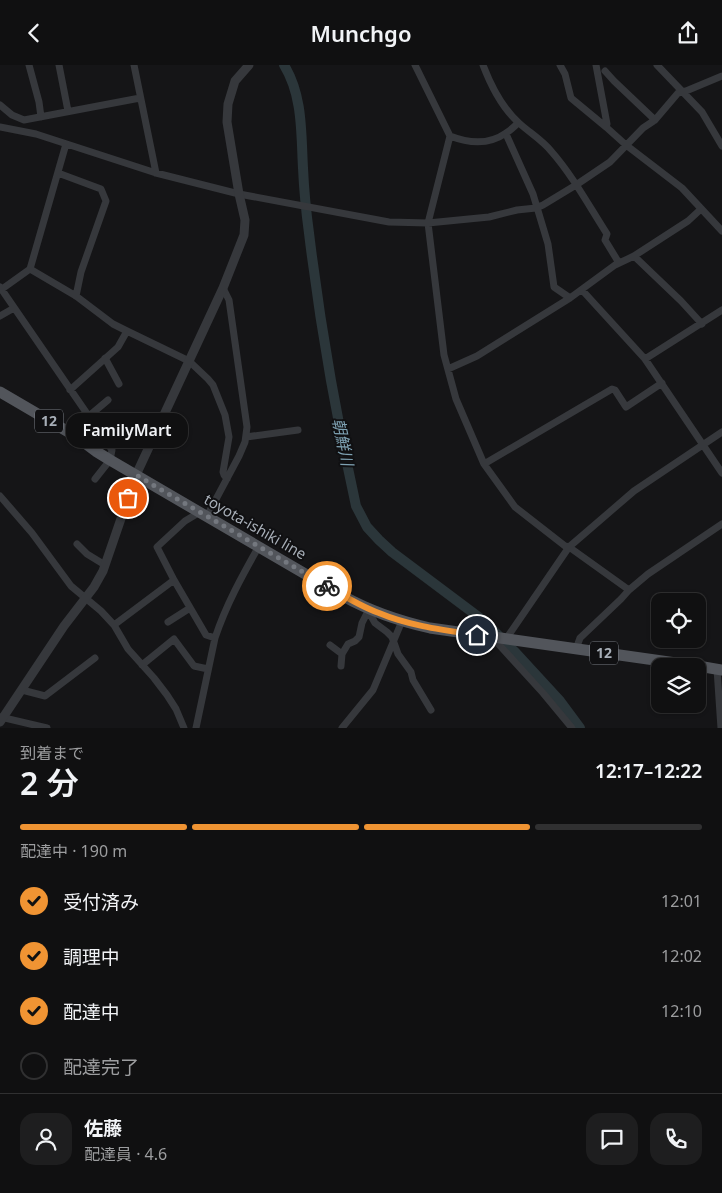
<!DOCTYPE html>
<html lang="ja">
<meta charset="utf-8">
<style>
body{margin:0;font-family:"Noto Sans","Noto Sans JP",sans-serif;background:#1e1e1f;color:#f1f3f6;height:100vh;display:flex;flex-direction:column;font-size:19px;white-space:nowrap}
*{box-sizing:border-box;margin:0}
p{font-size:16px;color:#9c9d9f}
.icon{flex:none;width:28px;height:28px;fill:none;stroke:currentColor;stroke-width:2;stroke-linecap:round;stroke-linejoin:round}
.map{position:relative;height:663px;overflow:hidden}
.panel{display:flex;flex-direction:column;background:#101011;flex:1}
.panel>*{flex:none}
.buttons{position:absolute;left:651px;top:528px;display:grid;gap:10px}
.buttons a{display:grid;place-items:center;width:55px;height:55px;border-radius:10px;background:#101011;box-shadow:0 1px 4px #0004,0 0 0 1px #303031;font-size:25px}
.pin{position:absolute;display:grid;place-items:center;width:42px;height:42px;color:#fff;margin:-21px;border:2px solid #fff;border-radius:50%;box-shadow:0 1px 5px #0007}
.courier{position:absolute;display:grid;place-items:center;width:50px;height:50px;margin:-25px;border:4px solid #f09433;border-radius:50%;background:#fff;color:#222;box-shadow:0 1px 6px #0007}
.bubble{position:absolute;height:35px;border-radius:15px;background:#101011;box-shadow:0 1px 4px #0004,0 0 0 1px #303031;font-size:16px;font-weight:600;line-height:35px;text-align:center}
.summary em{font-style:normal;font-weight:600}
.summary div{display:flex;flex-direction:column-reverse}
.summary{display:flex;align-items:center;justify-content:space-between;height:85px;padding:0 20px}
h1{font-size:32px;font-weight:600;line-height:38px}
.bar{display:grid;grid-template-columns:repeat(4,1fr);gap:8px 5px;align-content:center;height:60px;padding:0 20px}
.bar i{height:6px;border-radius:4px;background:#303031}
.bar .current{background:#f09433}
.bar p{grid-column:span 4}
.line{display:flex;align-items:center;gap:12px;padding:0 20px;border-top:1px solid #303031}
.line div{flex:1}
.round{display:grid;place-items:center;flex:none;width:52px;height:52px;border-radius:15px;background:#1e1e1f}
ol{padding:0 20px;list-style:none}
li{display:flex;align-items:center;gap:15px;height:55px}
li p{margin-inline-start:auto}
li .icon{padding:5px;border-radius:50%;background:#f09433;color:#111;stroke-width:4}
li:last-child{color:#9c9d9f}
li i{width:28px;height:28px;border:2px solid #303031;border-radius:50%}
header{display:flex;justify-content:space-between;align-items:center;height:65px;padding:0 20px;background:#101011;font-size:22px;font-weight:600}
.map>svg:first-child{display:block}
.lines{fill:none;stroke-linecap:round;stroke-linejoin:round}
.river{stroke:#2b363a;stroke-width:10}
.minor{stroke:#36383c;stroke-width:7}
.tertiary{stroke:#36383c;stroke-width:9}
.primary{stroke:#52555b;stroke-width:11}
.done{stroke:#74787f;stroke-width:5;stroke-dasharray:0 9}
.route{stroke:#f09433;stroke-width:6}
.labels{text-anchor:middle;stroke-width:4;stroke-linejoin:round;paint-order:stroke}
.shield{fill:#101012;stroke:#7a7f86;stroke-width:1}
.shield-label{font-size:14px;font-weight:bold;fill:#a7aeb7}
.street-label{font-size:15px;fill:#a7aeb7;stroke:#101012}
.water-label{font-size:16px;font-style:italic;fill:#7ea1b2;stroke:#101012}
</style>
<header><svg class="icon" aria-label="back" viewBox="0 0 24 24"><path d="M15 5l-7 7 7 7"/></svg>Munchgo<svg class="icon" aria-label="share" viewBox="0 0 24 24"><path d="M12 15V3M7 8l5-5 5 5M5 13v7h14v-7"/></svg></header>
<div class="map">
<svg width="722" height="663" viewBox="0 0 722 663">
<rect width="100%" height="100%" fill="#151517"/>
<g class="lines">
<path class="river" d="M284 0C303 31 301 68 303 103 304 125 306 146 309 168 320 259 336 351 356 441L367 462 379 475 392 487 484 556 514 586 560 636 580 663"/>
<path class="minor" d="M29 0 39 37 41 52
M59 0 68 46
M134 0 156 108
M415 0 450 71 428 158 444 290 456 334 484 399 515 442 565 481 569 482 629 525
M483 0C491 21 502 43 519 58 530 68 542 75 551 86 573 111 589 141 607 169L605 175 619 198
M560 0 565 9 571 33 606 62 626 80 682 123 722 166
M596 0 607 59 606 62
M657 0 702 47 722 81
M605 6 614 16 655 55
M0 40 12 50 24 55 140 33
M0 62 36 69 156 108 239 129 389 157 428 158 489 152 517 145 536 143 543 140 576 120 610 97 643 63 655 55 678 28 686 26 722 11
M506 69 533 129 548 179 554 222 570 233
M450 71C468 78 489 80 506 68 511 65 515 61 518 58
M58 108 101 124 106 136 81 207 76 231
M634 191 681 236 702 259
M30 204 76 231 113 259 127 266 189 296 208 314 213 320 225 350 229 372 223 407 224 410 227 414
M0 222 112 385 110 395 95 414
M2 224 30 204 66 79
M582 225 645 294 722 408
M0 251 14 243
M105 293 119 319
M645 294 722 245
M448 304 477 291 570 233 615 200 634 191 688 156 701 144
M70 325 118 282 127 266
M89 351 108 335
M246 372 298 365
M484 399 612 324 615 325 626 342 662 318
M0 431 32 468 71 521 101 546 114 560 128 584 154 613 167 630 176 644 184 663
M207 451 239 391 245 377 247 362 229 235 223 223
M77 479 87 489 105 500
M174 515 157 482 185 456 200 447
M367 544 375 558 387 567 392 572 398 589 411 607 413 615 431 645
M168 557 190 543
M114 560 174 515 206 570 215 573
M492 572 543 628 572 663
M506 574 569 482 634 426 722 367
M330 580 342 589 348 579 355 576 359 572 362 558 368 546
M576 584 580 573 621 534 629 525 648 509 722 459
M142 600 174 574 194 601 208 604
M341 601 342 589
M717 604 721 663
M22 625 45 631 95 593
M0 652 47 663
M196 663 215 573C226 540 242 511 259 481
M342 663 373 625 402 556"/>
<path class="tertiary" d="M0 657 64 561 94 522 103 506 136 410 223 223 244 170 245 155 239 129 227 57 228 39 235 16 249 0"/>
<path class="primary" d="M0 327 77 372 97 387 110 395 343 531C370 546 399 556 430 563L697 601
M698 601 722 605"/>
</g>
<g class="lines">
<path class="done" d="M128 433 136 410 327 521"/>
<path class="route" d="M327 521C344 531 360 541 379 548 410 561 443 565 477 570"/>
</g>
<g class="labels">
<g class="shield">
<rect x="35" y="344.5" width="28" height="23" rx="4"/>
<rect x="590" y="576.5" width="28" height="23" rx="4"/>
</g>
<g class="shield-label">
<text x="49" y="361">12</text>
<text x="604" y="593">12</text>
</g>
<g class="street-label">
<text transform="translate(255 462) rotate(30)" y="5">toyota-ishiki line</text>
</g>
<g class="water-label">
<text transform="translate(343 377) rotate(78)" y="6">朝鮮川</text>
</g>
</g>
</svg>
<div class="buttons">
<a><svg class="icon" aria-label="locate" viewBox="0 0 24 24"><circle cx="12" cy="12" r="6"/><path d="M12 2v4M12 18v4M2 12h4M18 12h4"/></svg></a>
<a><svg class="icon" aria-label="layers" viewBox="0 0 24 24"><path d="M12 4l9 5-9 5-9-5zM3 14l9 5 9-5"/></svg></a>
</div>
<div class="pin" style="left:128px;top:433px;background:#ea580c"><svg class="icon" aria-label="bag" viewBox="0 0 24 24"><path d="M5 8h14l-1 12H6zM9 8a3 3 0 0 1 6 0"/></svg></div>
<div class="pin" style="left:477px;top:570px;background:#1f2937"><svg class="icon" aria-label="home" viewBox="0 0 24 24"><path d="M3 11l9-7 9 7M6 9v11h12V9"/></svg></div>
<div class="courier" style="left:327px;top:521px"><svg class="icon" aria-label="bike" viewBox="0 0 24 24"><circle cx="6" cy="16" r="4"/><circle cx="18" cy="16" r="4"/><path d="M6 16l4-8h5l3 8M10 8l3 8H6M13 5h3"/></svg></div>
<div class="bubble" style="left:66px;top:348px;width:122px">FamilyMart</div>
</div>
<section class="panel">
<div class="summary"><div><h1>2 分</h1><p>到着まで</p></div><em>12:17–12:22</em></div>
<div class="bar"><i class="current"></i><i class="current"></i><i class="current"></i><i></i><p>配達中 · 190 m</p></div>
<ol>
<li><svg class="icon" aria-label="check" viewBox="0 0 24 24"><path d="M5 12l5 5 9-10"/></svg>受付済み<p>12:01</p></li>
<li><svg class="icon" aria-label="check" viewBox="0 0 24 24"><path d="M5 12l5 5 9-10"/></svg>調理中<p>12:02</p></li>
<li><svg class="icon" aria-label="check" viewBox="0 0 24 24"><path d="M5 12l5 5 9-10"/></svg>配達中<p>12:10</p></li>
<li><i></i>配達完了</li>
</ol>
<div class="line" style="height:90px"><a class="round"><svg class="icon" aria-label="person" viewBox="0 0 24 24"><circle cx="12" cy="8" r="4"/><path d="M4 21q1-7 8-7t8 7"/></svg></a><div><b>佐藤</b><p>配達員 · 4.6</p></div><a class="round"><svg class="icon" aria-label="chat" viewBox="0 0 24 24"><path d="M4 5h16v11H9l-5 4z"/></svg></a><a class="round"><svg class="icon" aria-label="phone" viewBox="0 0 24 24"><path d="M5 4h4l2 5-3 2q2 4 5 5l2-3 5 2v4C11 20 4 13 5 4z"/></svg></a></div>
</section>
